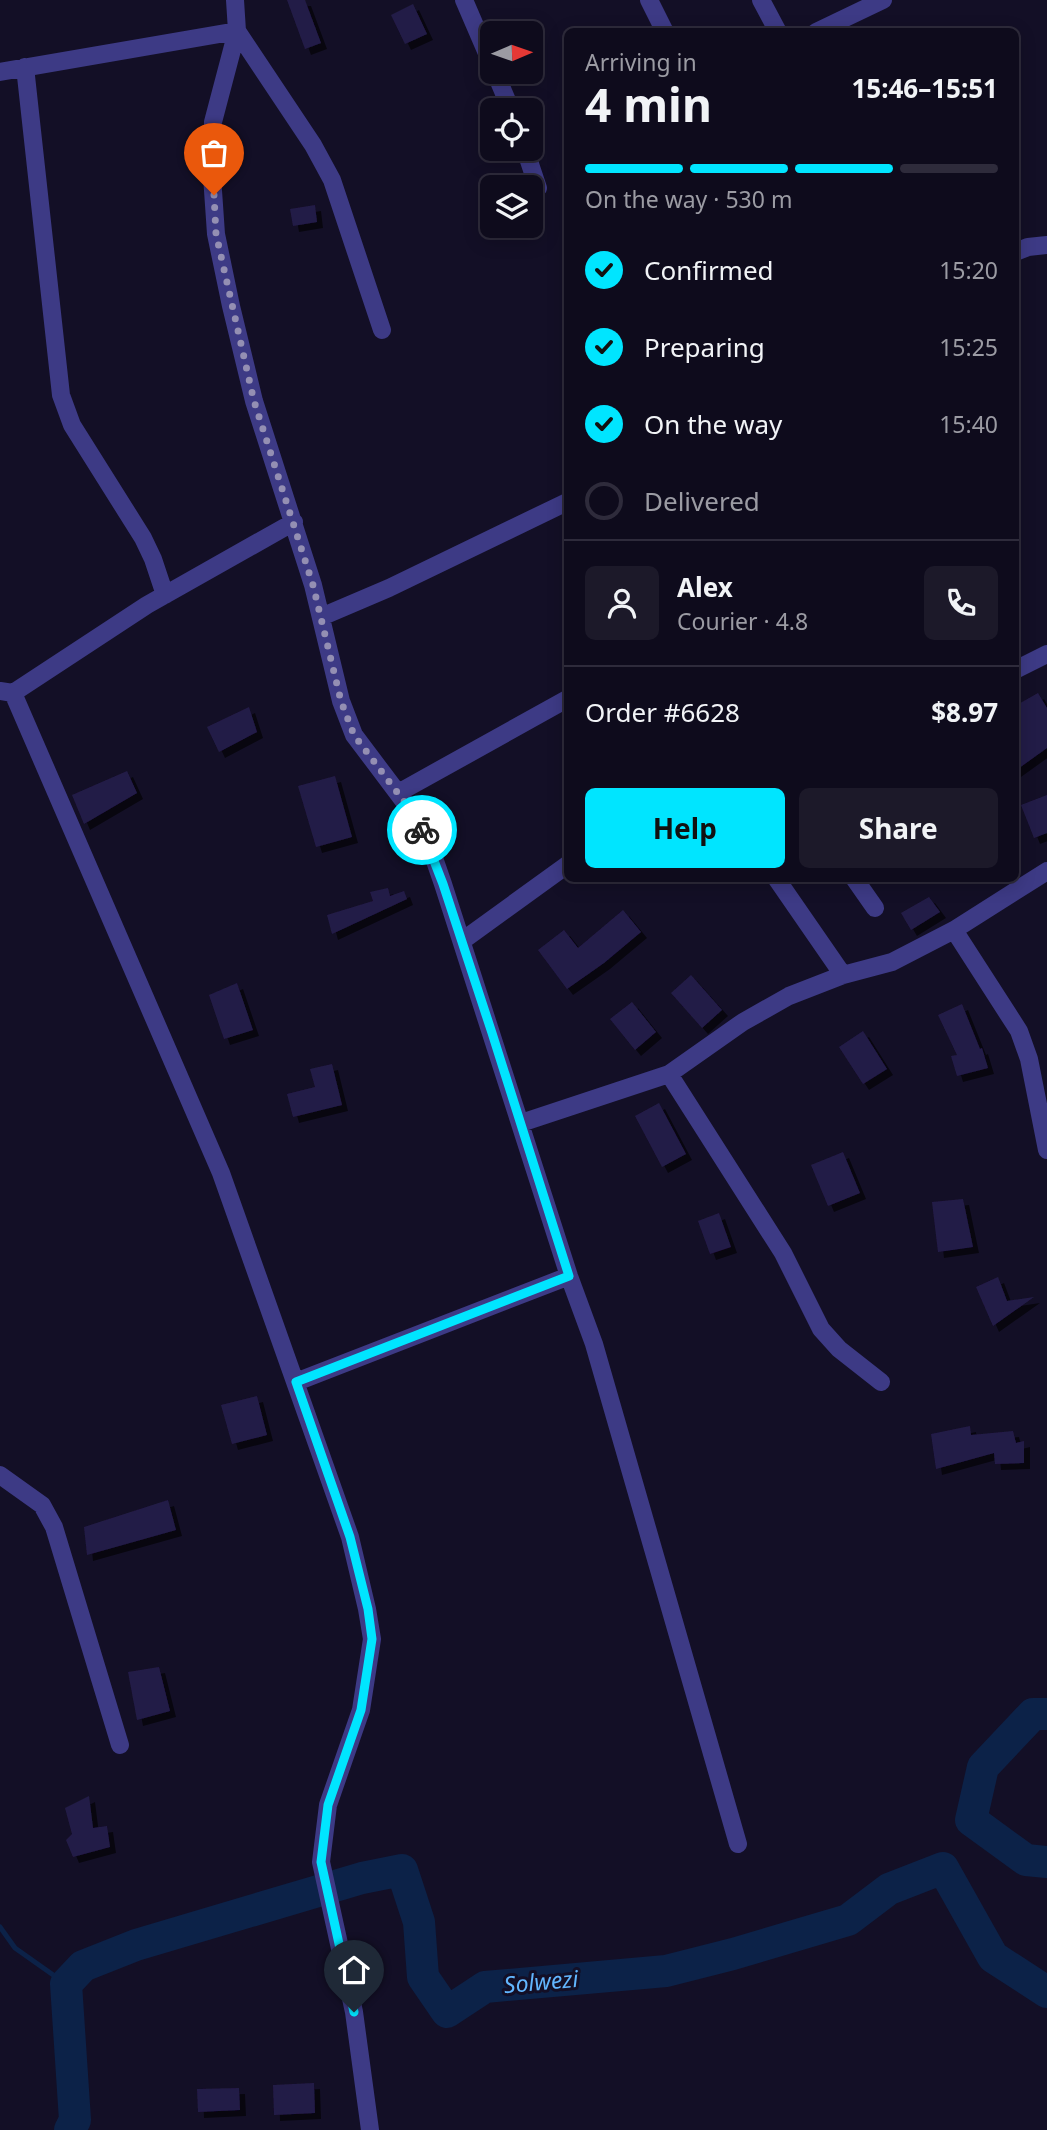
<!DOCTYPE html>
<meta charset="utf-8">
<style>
body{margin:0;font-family:"Noto Sans",sans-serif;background:#1c1929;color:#f1f3f6;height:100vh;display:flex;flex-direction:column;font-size:26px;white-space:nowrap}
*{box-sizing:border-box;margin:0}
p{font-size:23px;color:#9b9ba3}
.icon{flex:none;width:38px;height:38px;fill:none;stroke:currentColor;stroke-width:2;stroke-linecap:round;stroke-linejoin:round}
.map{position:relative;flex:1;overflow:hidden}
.details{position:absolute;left:564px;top:28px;width:455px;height:854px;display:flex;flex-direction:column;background:#0e0b1c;border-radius:10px;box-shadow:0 4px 18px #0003,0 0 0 2px #2e2b3b}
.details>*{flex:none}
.needle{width:46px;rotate:88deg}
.controls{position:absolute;left:480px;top:21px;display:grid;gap:14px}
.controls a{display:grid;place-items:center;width:63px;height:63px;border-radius:10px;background:#0e0b1c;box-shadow:0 4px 18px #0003,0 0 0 2px #2e2b3b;font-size:35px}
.pin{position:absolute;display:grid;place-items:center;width:60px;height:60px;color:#fff;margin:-72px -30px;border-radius:50% 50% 50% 0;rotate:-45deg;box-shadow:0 0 7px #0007}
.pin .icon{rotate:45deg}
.courier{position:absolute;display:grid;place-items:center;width:70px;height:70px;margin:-35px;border:5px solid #00e5ff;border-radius:50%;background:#fff;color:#222;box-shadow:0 2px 9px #0007}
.summary em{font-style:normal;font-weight:700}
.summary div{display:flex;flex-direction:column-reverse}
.summary{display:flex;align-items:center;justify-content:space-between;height:119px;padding:0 21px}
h1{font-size:46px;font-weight:700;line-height:52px}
.bar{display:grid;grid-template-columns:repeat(4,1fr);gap:10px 7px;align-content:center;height:84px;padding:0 21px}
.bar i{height:9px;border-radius:5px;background:#2e2b3b}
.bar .active{background:#00e5ff}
.bar p{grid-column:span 4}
.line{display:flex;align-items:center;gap:18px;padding:0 21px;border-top:2px solid #2e2b3b}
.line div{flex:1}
.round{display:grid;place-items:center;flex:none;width:74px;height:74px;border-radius:10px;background:#1c1929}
ol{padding:0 21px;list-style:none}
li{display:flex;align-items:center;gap:21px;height:77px}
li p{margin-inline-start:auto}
li .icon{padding:7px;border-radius:50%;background:#00e5ff;color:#111;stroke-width:4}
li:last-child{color:#9b9ba3}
li i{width:38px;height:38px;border:4px solid #2e2b3b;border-radius:50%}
.action{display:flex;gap:14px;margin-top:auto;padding:14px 21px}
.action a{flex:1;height:80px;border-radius:10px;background:#00e5ff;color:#111;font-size:28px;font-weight:700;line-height:80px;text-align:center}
.action a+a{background:#1c1929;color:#f1f3f6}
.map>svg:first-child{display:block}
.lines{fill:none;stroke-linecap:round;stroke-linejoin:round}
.stream{stroke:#0c2248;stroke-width:5}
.river{stroke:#0c2248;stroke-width:32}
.building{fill:#241b47;filter:url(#shadow)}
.street{stroke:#3d3a85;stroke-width:18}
.done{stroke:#948fb3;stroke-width:7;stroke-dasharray:0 12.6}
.route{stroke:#00e5ff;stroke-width:9}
.labels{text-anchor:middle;stroke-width:6;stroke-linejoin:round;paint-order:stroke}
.water-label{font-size:23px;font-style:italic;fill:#62b6ff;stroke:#130f26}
</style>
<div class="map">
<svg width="1047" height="2130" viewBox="0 0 1047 2130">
<defs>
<filter id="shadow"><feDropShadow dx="6" dy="6" stdDeviation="0" flood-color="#0009"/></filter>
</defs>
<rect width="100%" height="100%" fill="#130f26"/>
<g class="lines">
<path class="stream" d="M0 1927 15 1948 66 1984"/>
<path class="river" d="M1047 1714H1033L983 1767 971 1820 1026 1860 1047 1862
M70 2130 75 2120 66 1984 83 1966 136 1945 362 1878 402 1870 419 1922 423 1977 447 2012 485 1987 666 1971 733 1954 848 1920 889 1889 943 1868 993 1957 1047 1992"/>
</g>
<path class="building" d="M287 0H305L321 43 305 49Z
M413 4 427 34 405 44 391 15Z
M315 205 317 222 293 226 290 209Z
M1038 693 1047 708V748L1015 771V706Z
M249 707 257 732 219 752 207 727Z
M127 771 137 793 84 824 72 795Z
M335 776 352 837 316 847 298 786Z
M1047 795V833L1034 838 1021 805Z
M388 888 390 896 404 891 407 899 332 934 327 915 373 901 370 892Z
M929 897 940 912 911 930 901 913Z
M623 910 641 932 604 963 567 989 538 950 564 930 578 948Z
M691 975 722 1010 702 1028 671 993Z
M237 983 253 1030 224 1039 209 995Z
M632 1002 656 1032 635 1050 610 1019Z
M962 1004 980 1049 982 1048 988 1068 957 1076 951 1056 957 1055 938 1015Z
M863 1031 887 1069 863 1084 839 1047Z
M332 1064 342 1105 293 1117 287 1094 315 1087 310 1069Z
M659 1103 686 1154 662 1167 635 1116Z
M843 1152 860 1193 828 1206 811 1165Z
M963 1199 973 1247 938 1252 932 1202Z
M719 1213 731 1247 710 1254 698 1221Z
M998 1277 1007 1301 1034 1297 993 1326 976 1287Z
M257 1396 267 1435 232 1444 221 1405Z
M970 1426 971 1435 1013 1431 1016 1443 1024 1441V1463L995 1464 994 1453 936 1469 931 1434Z
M168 1500 176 1530 87 1555 84 1527Z
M159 1667 170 1711 137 1720 128 1672Z
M89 1796 93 1828 107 1826 110 1847 73 1857 66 1840 72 1834 65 1808Z
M314 2083 315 2113 274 2115 273 2085Z
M239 2088 240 2110 198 2112 197 2089Z"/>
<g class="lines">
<path class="street" d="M235 0 237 31 213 122 212 176 216 234 231 306 254 401 313 585 341 701 354 735 406 804 426 835 443 884 569 1276 594 1344 738 1844
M464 0 492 65
M649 0 665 32
M761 0 778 32
M816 32 883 0
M25 67 61 395 72 425 143 538 153 559 165 595
M0 72 237 31 313 145 332 180 382 330
M495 72 511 110
M525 149 538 188
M1015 252 1028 247 1047 245
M321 617 389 588 567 502
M1015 670 1047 654
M0 691 13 693 221 1173 350 1537 367 1609 372 1639 361 1710 328 1805 321 1862 354 2012 370 2130
M13 693 147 605 294 522
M398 793 567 699
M776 878 843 975
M854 878 875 908
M954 930 1019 1031 1029 1059 1047 1150
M462 941 567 865
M669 1074 783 1253 821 1329 839 1349 881 1382
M521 1123 669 1074 743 1022 789 996 843 975 892 962 954 930 1047 871
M296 1382 569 1276
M0 1475 42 1505 54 1527 120 1745"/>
</g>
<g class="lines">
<path class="done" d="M214 195 216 234 254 401 313 585 341 701 354 735 406 804 422 830"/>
<path class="route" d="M354 2012 321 1862 328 1805 361 1710 372 1639 368 1609 350 1537 296 1382 569 1276 492 1033 443 884 422 830"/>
</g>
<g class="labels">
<g class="water-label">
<text transform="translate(541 1982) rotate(-5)" y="8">Solwezi</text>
</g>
</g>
</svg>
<div class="controls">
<a><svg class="needle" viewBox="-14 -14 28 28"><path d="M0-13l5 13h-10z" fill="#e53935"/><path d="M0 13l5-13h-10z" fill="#9b9ba3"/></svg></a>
<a><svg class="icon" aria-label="locate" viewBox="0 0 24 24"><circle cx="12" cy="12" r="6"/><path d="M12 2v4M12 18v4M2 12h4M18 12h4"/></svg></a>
<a><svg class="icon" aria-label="layers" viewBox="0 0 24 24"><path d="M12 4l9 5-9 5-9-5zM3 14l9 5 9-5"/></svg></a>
</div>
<div class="pin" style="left:214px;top:195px;background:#ea580c"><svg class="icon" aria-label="bag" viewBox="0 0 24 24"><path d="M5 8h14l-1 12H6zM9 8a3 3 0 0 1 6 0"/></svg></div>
<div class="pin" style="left:354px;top:2012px;background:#1f2937"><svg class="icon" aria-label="home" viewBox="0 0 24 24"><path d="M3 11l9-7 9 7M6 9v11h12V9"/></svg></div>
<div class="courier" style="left:422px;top:830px"><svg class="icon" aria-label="bike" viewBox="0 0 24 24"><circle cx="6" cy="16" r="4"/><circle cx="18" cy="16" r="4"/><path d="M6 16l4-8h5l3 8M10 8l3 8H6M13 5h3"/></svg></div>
<section class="details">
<div class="summary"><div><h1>4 min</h1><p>Arriving in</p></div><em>15:46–15:51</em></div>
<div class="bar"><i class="active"></i><i class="active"></i><i class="active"></i><i></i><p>On the way · 530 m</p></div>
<ol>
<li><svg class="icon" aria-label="check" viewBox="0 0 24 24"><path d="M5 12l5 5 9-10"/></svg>Confirmed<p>15:20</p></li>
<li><svg class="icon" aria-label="check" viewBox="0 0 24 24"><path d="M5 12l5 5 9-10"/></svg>Preparing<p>15:25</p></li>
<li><svg class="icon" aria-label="check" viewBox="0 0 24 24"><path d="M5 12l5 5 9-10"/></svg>On the way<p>15:40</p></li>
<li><i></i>Delivered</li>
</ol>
<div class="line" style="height:126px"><a class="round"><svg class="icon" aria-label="person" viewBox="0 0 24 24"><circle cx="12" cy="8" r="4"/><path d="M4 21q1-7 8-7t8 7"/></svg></a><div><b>Alex</b><p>Courier · 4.8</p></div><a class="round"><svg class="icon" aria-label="phone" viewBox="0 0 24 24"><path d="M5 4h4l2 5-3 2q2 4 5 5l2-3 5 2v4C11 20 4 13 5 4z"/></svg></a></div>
<div class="line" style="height:91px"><div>Order #6628</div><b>$8.97</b></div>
<div class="action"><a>Help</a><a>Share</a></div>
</section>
</div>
